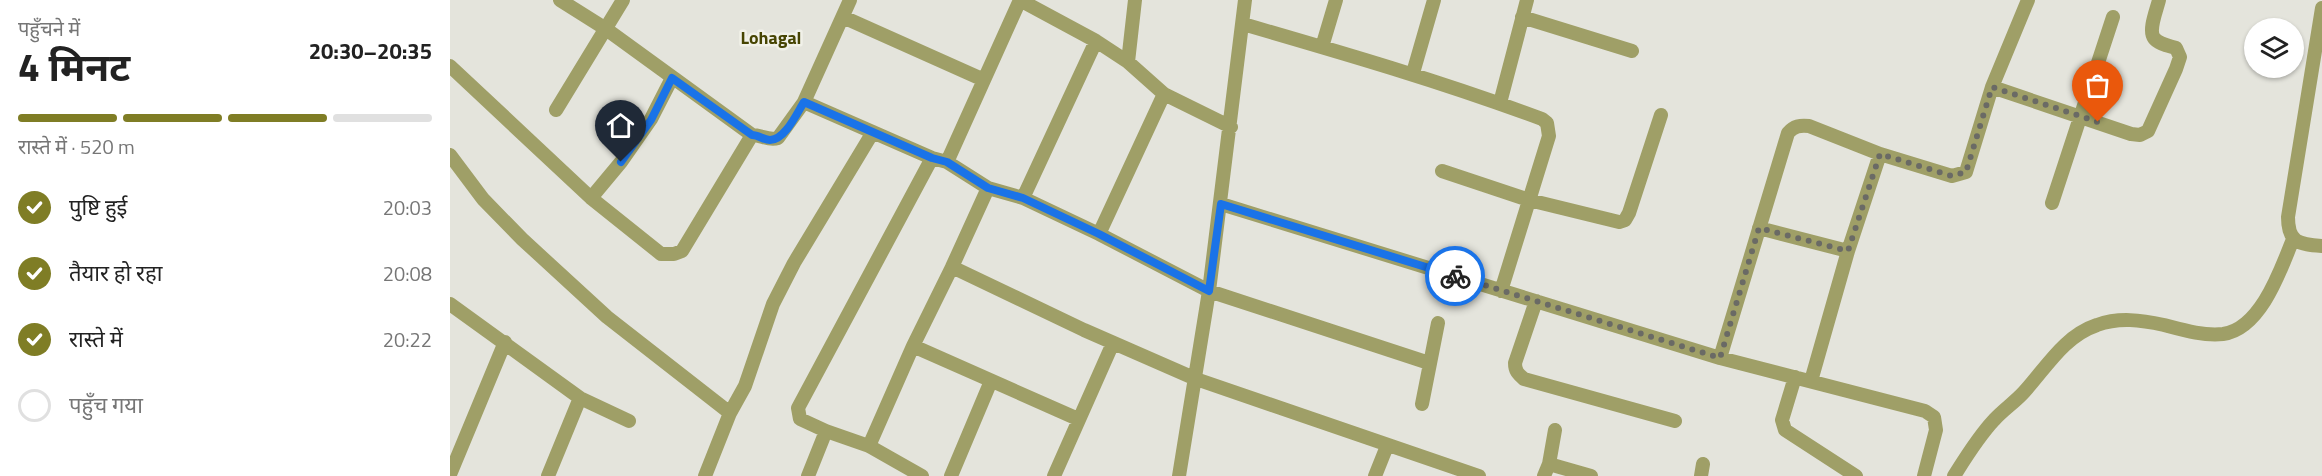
<!DOCTYPE html>
<html lang="hi">
<meta charset="utf-8">
<style>
body{margin:0;font-family:"Titillium Web","Noto Sans Devanagari",sans-serif;background:#f6f6f6;color:#222;height:100vh;display:flex;flex-direction:column;font-size:22px;white-space:nowrap}
*{box-sizing:border-box;margin:0}
p{font-size:20px;color:#767676}
.icon{flex:none;width:33px;height:33px;fill:none;stroke:currentColor;stroke-width:2;stroke-linecap:round;stroke-linejoin:round}
.map{position:relative;flex:1;overflow:hidden}
.panel{display:flex;flex-direction:column;background:#fff;width:450px}
.panel>*{flex:none}
.controls{position:absolute;left:1794px;top:18px;display:grid;gap:12px}
.controls a{display:grid;place-items:center;width:60px;height:60px;border-radius:50%;background:#fff;box-shadow:0 2px 4px #0004;font-size:30px}
.pin{position:absolute;display:grid;place-items:center;width:51px;height:51px;color:#fff;margin:-62px -26px;border-radius:50% 50% 50% 0;rotate:-45deg;box-shadow:0 0 6px #0007}
.pin .icon{rotate:45deg}
.courier{position:absolute;display:grid;place-items:center;width:60px;height:60px;margin:-30px;border:4px solid #1a73e8;border-radius:50%;background:#fff;color:#222;box-shadow:0 2px 8px #0007}
.overview em{font-style:normal;font-weight:700}
.overview div{display:flex;flex-direction:column-reverse}
.overview{display:flex;align-items:center;justify-content:space-between;height:102px;padding:0 18px}
h1{font-size:39px;font-weight:700;line-height:45px}
.bar{display:grid;grid-template-columns:repeat(4,1fr);gap:9px 6px;align-content:center;height:72px;padding:0 18px}
.bar i{height:8px;border-radius:4px;background:#e0e0e0}
.bar .selected{background:#7f7d25}
.bar p{grid-column:span 4}
ol{padding:0 18px;list-style:none}
li{display:flex;align-items:center;gap:18px;height:66px}
li p{margin-inline-start:auto}
li .icon{padding:6px;border-radius:50%;background:#7f7d25;color:#fff;stroke-width:4}
li:last-child{color:#767676}
li i{width:33px;height:33px;border:3px solid #e0e0e0;border-radius:50%}
main{display:flex;flex:1;min-height:0}
.map>svg:first-child{display:block}
.lines{fill:none;stroke-linecap:round;stroke-linejoin:round}
.minor{stroke:#9f9f67;stroke-width:14}
.done{stroke:#6a6a65;stroke-width:6;stroke-dasharray:0 10.8}
.route{stroke:#1a73e8;stroke-width:8}
.labels{text-anchor:middle;stroke-width:5;stroke-linejoin:round;paint-order:stroke}
.quarter-label{font-size:18px;font-weight:bold;fill:#464402;stroke:#f1f1e9}
</style>
<main>
<section class="panel">
<div class="overview"><div><h1>4 मिनट</h1><p>पहुँचने में</p></div><em>20:30–20:35</em></div>
<div class="bar"><i class="selected"></i><i class="selected"></i><i class="selected"></i><i></i><p>रास्ते में · 520 m</p></div>
<ol>
<li><svg class="icon" aria-label="check" viewBox="0 0 24 24"><path d="M5 12l5 5 9-10"/></svg>पुष्टि हुई<p>20:03</p></li>
<li><svg class="icon" aria-label="check" viewBox="0 0 24 24"><path d="M5 12l5 5 9-10"/></svg>तैयार हो रहा<p>20:08</p></li>
<li><svg class="icon" aria-label="check" viewBox="0 0 24 24"><path d="M5 12l5 5 9-10"/></svg>रास्ते में<p>20:22</p></li>
<li><i></i>पहुँच गया</li>
</ol>
</section>
<div class="map">
<svg width="1872" height="476" viewBox="0 0 1872 476">
<rect width="100%" height="100%" fill="#e4e4dc"/>
<g class="lines">
<path class="minor" d="M110 0 156 29 302 135
M400 0 354 102 482 158 497 162 538 188 573 198 649 234 759 291 979 363
M1872 8 1838 217C1838 243 1849 244 1872 246
M393 17 534 80
M1072 17 1182 51
M793 24C893 53 993 82 1092 119L1097 123 1099 136 1051 291
M872 47 886 0
M678 62 685 0
M0 66 141 198 211 254H224L232 251 302 135C312 135 318 141 328 138L354 102
M963 73 984 0
M1542 87 1681 134 1690 135 1698 131 1726 69 1730 57 1726 48C1720 46 1708 44 1704 38 1698 30 1707 9 1709 0
M1050 103 1077 0
M106 110 173 0
M0 155 33 199 72 239 157 317 280 413
M497 162 570 0 646 41 678 62 714 94 781 127
M992 171 1079 200 1169 222 1175 220 1179 213 1211 115
M141 198 171 162 201 119 222 78
M573 198 646 41
M1602 203 1663 17
M771 204 1270 358 1475 411 1484 417 1486 430 1474 476
M1309 228 1398 251
M649 234 714 94
M502 267 538 188
M1086 301 1065 363C1065 371 1068 374 1074 379L1225 421
M0 304 130 398 179 421
M463 346 628 419
M1270 358 1338 133C1344 126 1350 125 1359 126L1430 154 1502 176 1516 172 1542 87 1578 0
M1345 377 1332 420 1335 430 1406 476
M1361 381 1398 251 1430 154
M972 404 988 323
M419 446 463 346 502 267 634 330 746 379 1029 476
M1099 464 1141 476
M1 472 55 342
M98 476 130 398
M255 476 280 413 295 386 323 304 344 263 423 132
M358 476 376 431
M472 476 419 446 376 431 350 419 348 408 482 158
M501 476 541 381
M604 476 663 343
M729 476 759 291 795 0
M925 476 937 446
M1094 476 1099 464 1105 430
M1251 476 1253 464
M1504 476C1516 457 1528 437 1544 420 1553 410 1565 402 1574 392 1596 368 1614 336 1647 325 1669 317 1691 320 1714 325 1733 330 1753 336 1773 334 1811 329 1831 269 1843 239"/>
</g>
<g class="lines">
<path class="done" d="M1005 276 1270 358 1309 228 1398 251 1430 154 1502 176 1516 172 1542 87 1648 122"/>
<path class="route" d="M171 162 201 120 222 78 302 135C309 135 313 140 320 140 335 140 347 113 354 102L482 158 497 162 538 188 573 198 649 234 759 291 771 204 1005 276"/>
</g>
<g class="labels">
<g class="quarter-label">
<text x="321" y="44">Lohagal</text>
</g>
</g>
</svg>
<div class="controls">
<a><svg class="icon" aria-label="layers" viewBox="0 0 24 24"><path d="M12 4l9 5-9 5-9-5zM3 14l9 5 9-5"/></svg></a>
</div>
<div class="pin" style="left:1648px;top:122px;background:#ea580c"><svg class="icon" aria-label="bag" viewBox="0 0 24 24"><path d="M5 8h14l-1 12H6zM9 8a3 3 0 0 1 6 0"/></svg></div>
<div class="pin" style="left:171px;top:162px;background:#1f2937"><svg class="icon" aria-label="home" viewBox="0 0 24 24"><path d="M3 11l9-7 9 7M6 9v11h12V9"/></svg></div>
<div class="courier" style="left:1005px;top:276px"><svg class="icon" aria-label="bike" viewBox="0 0 24 24"><circle cx="6" cy="16" r="4"/><circle cx="18" cy="16" r="4"/><path d="M6 16l4-8h5l3 8M10 8l3 8H6M13 5h3"/></svg></div>
</div>
</main>
